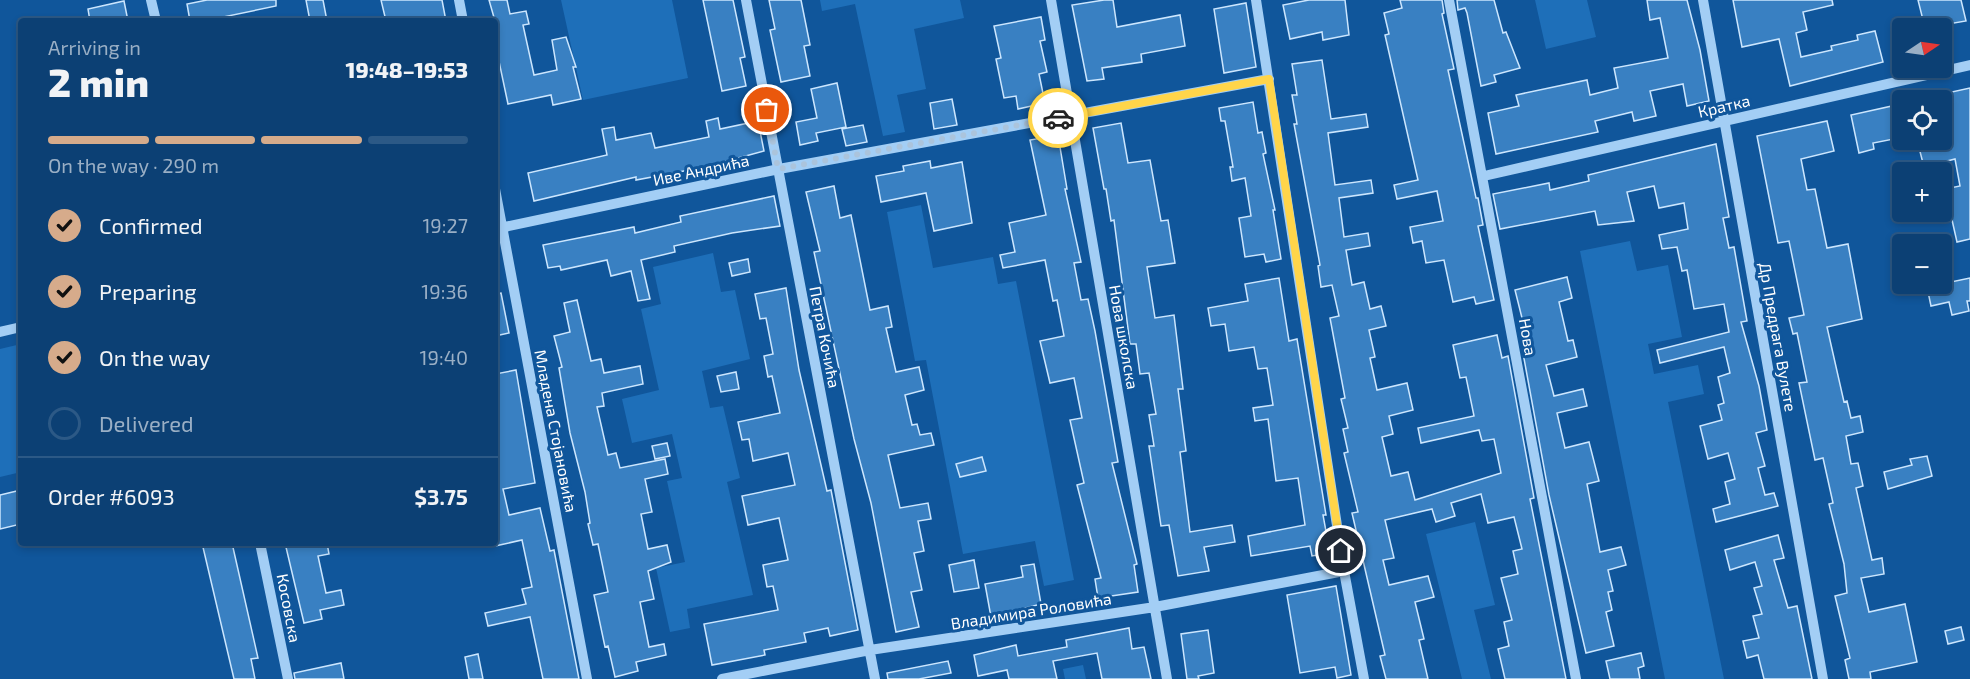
<!DOCTYPE html>
<meta charset="utf-8">
<style>
body{margin:0;font-family:"Exo 2",sans-serif;background:#1a4b7c;color:#f1f3f6;height:100vh;display:flex;flex-direction:column;font-size:22px;white-space:nowrap}
*{box-sizing:border-box;margin:0}
p{font-size:20px;color:#9aafc5}
.icon{flex:none;width:33px;height:33px;fill:none;stroke:currentColor;stroke-width:2;stroke-linecap:round;stroke-linejoin:round}
.map{position:relative;flex:1;overflow:hidden}
.drawer{position:absolute;left:18px;top:18px;width:480px;height:528px;display:flex;flex-direction:column;background:#0c4074;border-radius:6px;box-shadow:0 3px 9px #0003,0 0 0 2px #2c5986}
.drawer>*{flex:none}
.needle{width:39px;rotate:77deg}
.buttons{position:absolute;left:1892px;top:18px;display:grid;gap:12px}
.buttons a{display:grid;place-items:center;width:60px;height:60px;border-radius:6px;background:#0c4074;box-shadow:0 3px 9px #0003,0 0 0 2px #2c5986;font-size:30px}
.pin{position:absolute;display:grid;place-items:center;width:51px;height:51px;color:#fff;margin:-26px;border:3px solid #fff;border-radius:50%;box-shadow:0 2px 6px #0007}
.courier{position:absolute;display:grid;place-items:center;width:60px;height:60px;margin:-30px;border:4px solid #ffd54a;border-radius:50%;background:#fff;color:#222;box-shadow:0 2px 8px #0007}
.head em{font-style:normal;font-weight:800}
.head div{display:flex;flex-direction:column-reverse}
.head{display:flex;align-items:center;justify-content:space-between;height:102px;padding:0 30px}
h1{font-size:39px;font-weight:800;line-height:45px}
.bar{display:grid;grid-template-columns:repeat(4,1fr);gap:9px 6px;align-content:center;height:72px;padding:0 30px}
.bar i{height:8px;border-radius:4px;background:#2c5986}
.bar .on{background:#d6ab8b}
.bar p{grid-column:span 4}
.line{display:flex;align-items:center;gap:15px;padding:0 30px;border-top:2px solid #2c5986}
.line div{flex:1}
ol{padding:0 30px;list-style:none}
li{display:flex;align-items:center;gap:18px;height:66px}
li p{margin-inline-start:auto}
li .icon{padding:6px;border-radius:50%;background:#d6ab8b;color:#111;stroke-width:4}
li:last-child{color:#9aafc5}
li i{width:33px;height:33px;border:3px solid #2c5986;border-radius:50%}
.map>svg:first-child{display:block}
.green{fill:#1e6fb9}
.building{fill:#3980c2;stroke:#cce6fe;stroke-width:1.5}
.lines{fill:none;stroke-linecap:round;stroke-linejoin:round}
.minor{stroke:#a3cef5;stroke-width:10}
.done{stroke:#abc4dc;stroke-width:6;stroke-dasharray:0 10.8}
.route{stroke:#ffd54a;stroke-width:8}
.labels{text-anchor:middle;stroke-width:6;stroke-linejoin:round;paint-order:stroke}
.street-label{font-size:16px;fill:#fff;stroke:#10569b}
</style>
<div class="map">
<svg width="1970" height="679" viewBox="0 0 1970 679">
<rect width="100%" height="100%" fill="#10569b"/>
<path class="green" d="M561 0H672L688 78 583 100Z
M820 0H960L964 18 914 29 926 89 897 95 905 132 883 136 855 4 822 11Z
M1535 0H1587L1596 37 1546 49Z
M921 205 933 268 993 257 998 284 1016 281 1074 580 1044 586 1035 541 963 554 926 360 915 361 887 212Z
M1630 241 1637 271 1668 265 1682 337 1648 344 1654 374 1698 365 1704 394 1668 402 1724 679H1665L1580 251Z
M713 253 721 292 735 290 750 359 702 371 710 408 723 406 740 478 727 482 753 595 687 609 690 628 670 632 656 568 685 562 667 481 682 478 672 434 632 443 622 399 659 390 641 309 661 304 653 267Z
M21 344V472L0 477V349Z
M1475 522 1495 605 1474 610 1491 679H1462L1426 534Z
M1083 665 1086 679H1065L1063 669Z"/>
<path class="building" d="M207 0H276V6L223 17 224 21H190L187 4Z
M306 0H323L327 21H310Z
M381 0H442L446 21H386Z
M489 0H507L510 14 526 11 529 24 523 25 534 75 557 70 552 40 566 37 576 67H573L581 99 553 105 551 95 508 104 497 52 499 51 495 21Z
M703 0H733L745 57 740 58 746 86 722 91Z
M769 0H801L810 45 804 46 810 76 781 82 770 30 775 29Z
M1104 0H1113L1117 27 1180 15 1185 46 1141 54 1142 62 1102 68 1104 79 1087 81 1072 5Z
M1309 0H1345L1349 35 1323 40 1322 32 1290 39 1283 5Z
M1400 0H1442L1444 13 1442 14 1454 69 1448 70 1476 198H1478L1483 225 1478 226 1494 300 1476 304 1474 297 1453 302 1444 260 1426 263 1422 241 1413 243 1410 227 1443 221 1437 191 1397 199 1394 185 1418 180 1385 35 1389 34 1384 13 1402 8Z
M1457 0H1494L1503 33 1506 32 1520 68 1494 75 1496 82 1481 86 1467 13 1465 8 1458 10Z
M1647 0H1687L1700 50 1709 101 1687 106 1683 84 1650 91 1656 116 1634 121 1632 112 1595 121 1598 132 1496 154 1488 113 1519 106 1516 95 1587 80 1590 95 1618 88 1614 68 1668 58 1660 18 1650 20Z
M1733 0H1832L1833 5 1803 12 1807 30 1796 33 1801 57 1832 50 1831 46 1858 40 1857 35 1875 31 1883 62 1790 86 1779 39 1742 47Z
M1918 0H1961L1966 21 1925 28Z
M124 1 128 21H90L88 9Z
M1246 3 1256 67 1224 73 1214 9Z
M1041 17 1045 40 1040 41 1047 72 1039 74 1045 103 1018 109 1016 96 1004 98 996 59 1001 58 994 26Z
M1322 60 1331 119 1366 114 1368 127 1328 133 1335 185 1371 180 1373 193 1339 198 1344 237 1368 233 1370 246 1346 250 1352 285 1364 282 1370 309 1381 306 1386 326 1369 330 1375 357 1370 358 1377 390 1407 383 1413 410 1389 416 1393 434 1382 437 1391 476 1408 472 1415 500 1501 473 1494 439 1482 441 1479 430 1421 443 1418 428 1474 416 1466 377 1460 378 1453 345 1497 335 1502 358 1508 356 1534 498 1530 499 1566 679H1505L1498 649 1509 646 1504 622 1512 620 1501 578 1518 574 1513 551 1522 549 1514 517 1488 523 1481 494 1451 503 1455 516 1436 522 1432 509 1385 520 1394 558 1383 560 1389 585 1428 576 1434 597 1415 602 1424 639 1419 640 1428 679H1386L1380 656 1385 655 1352 513 1358 512 1344 453 1348 452 1343 429 1348 428 1341 399 1345 398 1330 318 1339 316 1332 285 1321 287 1318 266 1320 265 1294 124H1297L1292 95H1297L1292 64Z
M837 83 846 127 816 133 818 141 800 145 796 122 817 118 811 89Z
M1970 88V239L1957 242 1945 189 1960 186 1955 159 1924 167 1917 140H1941V127L1944 126 1938 95Z
M952 99 957 125 934 129 930 103Z
M1253 102 1258 133 1262 132 1266 153 1263 154 1275 210H1273L1281 259 1266 262 1264 254 1245 257 1239 218 1251 216 1245 178 1232 181 1230 167H1233L1225 121H1221L1219 108Z
M1892 106 1899 138 1873 143 1874 149 1859 153 1851 115Z
M718 118 720 129 758 121 764 151 705 167 636 180V177L534 201 528 173 607 155 602 129 614 127 616 140 651 133 655 148 709 137 706 121Z
M1827 121 1834 151 1801 159 1807 190 1815 189 1827 248 1848 244 1862 319 1827 327 1844 402 1847 401 1851 418 1860 416 1863 432 1846 436 1851 464 1858 463 1863 486 1856 488 1872 560 1882 558 1884 574 1861 578 1869 612 1905 604 1917 662 1870 672 1871 679H1849L1845 660 1850 658 1835 596 1847 593 1844 564 1829 504 1833 503 1823 458 1815 460 1799 383 1807 382 1797 333 1793 334 1789 318 1804 315 1789 241 1778 243 1757 136Z
M1121 123 1128 163 1150 160 1161 221 1168 220 1175 263 1147 267 1155 318 1174 315 1183 389H1178L1186 451 1180 452 1190 532 1232 525 1235 542 1204 547 1209 571 1178 576 1169 525 1161 526 1149 446H1154L1149 415 1156 414 1149 373 1140 374 1136 344H1130L1114 220 1111 221 1106 189H1104L1093 128Z
M863 125 867 142 846 146 842 129Z
M1058 135 1067 189H1065L1081 262 1074 263 1081 300 1088 299 1095 331 1118 462 1112 463 1137 564 1134 565 1138 592 1098 598 1095 579 1101 578 1077 485 1084 483 1070 420 1082 418 1074 378 1050 383 1040 341 1064 336 1057 300 1053 301 1045 260 1003 268 1000 255 1015 252 1009 223 1046 215 1030 140Z
M1716 144 1729 217 1723 218 1729 248 1734 247 1747 321 1741 322 1759 386 1767 430 1756 433 1765 466 1758 468 1765 495 1774 493 1778 506 1716 522 1713 509 1730 504 1725 482 1735 479 1728 453 1708 459 1700 426 1722 420 1718 405 1724 403 1718 377 1730 373 1724 347 1660 363 1657 350 1729 332 1724 304 1694 309 1687 270 1682 271 1677 247 1662 249 1659 235 1688 229 1684 203 1659 208 1654 186 1627 192 1634 221 1598 225 1595 211 1500 229 1493 194 1549 183 1550 190 1589 181 1588 175Z
M930 161 931 168 962 162 972 223 934 231 926 193 881 202 876 176 904 171 903 166Z
M834 186 840 218 851 215 870 310 888 306 892 327 886 328 896 372 919 367 924 390 905 395 912 425 917 424 920 435 931 433 934 445 888 455 900 508 928 503 931 519 918 521 924 551 914 553 922 590 911 592 919 627 896 632 871 503 854 439 814 252 820 251 806 192Z
M774 196 780 226 732 233 674 246 675 252 641 260 650 299 638 301 631 271 611 276 607 260 561 270 560 266 548 268 543 245 634 227 635 233 681 222 680 216Z
M748 259 750 272 732 276 729 263Z
M1567 277 1572 298 1559 302 1568 341 1573 340 1577 357 1546 365 1554 396 1583 389 1587 406 1557 413 1565 448 1589 442 1599 481 1587 484 1600 552 1621 547 1626 565 1608 570 1613 591 1608 592 1612 610 1606 612 1614 646 1586 653 1549 495 1523 353 1526 351 1521 331 1525 330 1515 290Z
M1279 278 1289 341 1297 339 1326 515H1323L1330 553 1312 556 1310 546 1251 556 1248 536 1305 525 1298 478 1276 481 1268 419 1255 421 1253 408 1273 405 1267 368 1258 369 1254 347 1229 351 1225 324 1211 326 1208 308 1248 301 1245 284Z
M1970 278V301H1967L1969 311 1952 315 1949 302 1931 306 1927 287Z
M786 288 799 370 827 491 831 490 858 630 830 636 828 628 804 633 806 642 764 650 765 655 712 665 704 624 778 610 773 586 767 587 763 565 788 560 779 518 748 525 742 496 795 485 788 453 753 461 749 439 742 440 738 422 780 413 772 376 768 377 764 356 773 354 766 318 760 319 755 294Z
M501 293 509 333 495 336V294Z
M577 300 591 361 601 359 604 373 640 366 643 384 602 393 604 406 597 407 608 455 616 453 620 468 665 459 668 474 645 479 652 512 641 514 648 549 667 545 671 562 648 571 654 599 640 602 649 647 664 644 666 655 636 662 638 671 615 677 608 646 605 647 594 595 608 592 598 544 593 545 588 524 590 523 585 492 570 433 559 368 562 367 554 336 570 332 564 303Z
M516 370 535 483 503 489 509 515 540 508 550 551 554 550 579 679H543L530 617 488 626 485 613 526 604 522 589 532 587 522 540 495 546V374Z
M736 372 739 389 721 392 717 376Z
M667 443 670 456 655 459 652 446Z
M1927 456 1932 476 1888 489 1884 472 1912 465 1910 459Z
M982 457 986 471 960 477 956 464Z
M21 490V524L0 529V495Z
M1778 535 1784 558 1774 560 1788 608 1797 606 1812 679H1764L1758 655 1747 658 1743 641 1759 638 1753 616 1762 614 1754 588 1762 586 1755 562 1730 570 1725 550Z
M202 543H232L258 658 251 659 255 679H234Z
M285 543H327L329 554 318 556 326 593 341 590 344 605 320 610 322 619 304 623Z
M974 560 979 588 954 592 949 565Z
M1034 564 1041 604 991 617 985 584 1023 577 1021 566Z
M1336 586 1351 675 1337 678 1335 667 1300 673 1287 595Z
M1961 627 1964 640 1948 644 1945 631Z
M1129 628 1132 649 1144 647 1151 679H1102L1097 653 1053 661 1057 679H1009L1007 670 978 676 974 655 1016 645 1018 656 1067 647 1066 640Z
M1208 630 1214 673 1198 676 1199 679H1187L1181 634Z
M1641 653 1644 666 1638 668 1640 679H1610L1606 661Z
M478 654 483 679H469L465 657Z
M948 661 951 673 919 679H888L887 673Z
M341 663 344 679H295L294 673Z"/>
<g class="lines">
<path class="minor" d="M151 0 156 21
M459 0 463 21
M746 0 875 679
M1051 0 1167 679
M1256 0 1344 571 1364 679
M1449 0 1576 679
M1703 0 1823 679
M1484 176 1970 65
M495 189 587 679
M495 229 779 169 1269 79
M0 332 21 327
M260 543 288 679
M722 679 870 650 1155 607 1344 571"/>
</g>
<g class="lines">
<path class="done" d="M767 110 778 169 1058 118"/>
<path class="route" d="M1058 118 1269 79 1341 551"/>
</g>
<g class="labels">
<g class="street-label">
<text transform="translate(1724 106) rotate(-13)" y="6">Кратка</text>
<text transform="translate(701 170) rotate(-12)" y="6">Иве Андрића</text>
<text transform="translate(825 337) rotate(79)" y="6">Петра Кочића</text>
<text transform="translate(1124 337) rotate(80)" y="6">Нова школска</text>
<text transform="translate(1528 337) rotate(80)" y="6">Нова</text>
<text transform="translate(1778 337) rotate(80)" y="6">Др Предрага Вулете</text>
<text transform="translate(556 431) rotate(79)" y="6">Младена Стојановића</text>
<text transform="translate(289 608) rotate(79)" y="6">Косовска</text>
<text transform="translate(1031 611) rotate(-9)" y="6">Владимира Роловића</text>
</g>
</g>
</svg>
<div class="buttons">
<a><svg class="needle" viewBox="-14 -14 28 28"><path d="M0-13l5 13h-10z" fill="#e53935"/><path d="M0 13l5-13h-10z" fill="#9aafc5"/></svg></a>
<a><svg class="icon" aria-label="locate" viewBox="0 0 24 24"><circle cx="12" cy="12" r="6"/><path d="M12 2v4M12 18v4M2 12h4M18 12h4"/></svg></a>
<a>+</a>
<a>−</a>
</div>
<div class="pin" style="left:767px;top:110px;background:#ea580c"><svg class="icon" aria-label="bag" viewBox="0 0 24 24"><path d="M5 8h14l-1 12H6zM9 8a3 3 0 0 1 6 0"/></svg></div>
<div class="pin" style="left:1341px;top:551px;background:#1f2937"><svg class="icon" aria-label="home" viewBox="0 0 24 24"><path d="M3 11l9-7 9 7M6 9v11h12V9"/></svg></div>
<div class="courier" style="left:1058px;top:118px"><svg class="icon" aria-label="car" viewBox="0 0 24 24"><path d="M5 17H2v-5l4-1 3-4h7l3 4 3 1v5h-3M9 17h6M6 11h13"/><circle cx="7" cy="17" r="2"/><circle cx="17" cy="17" r="2"/></svg></div>
<section class="drawer">
<div class="head"><div><h1>2 min</h1><p>Arriving in</p></div><em>19:48–19:53</em></div>
<div class="bar"><i class="on"></i><i class="on"></i><i class="on"></i><i></i><p>On the way · 290 m</p></div>
<ol>
<li><svg class="icon" aria-label="check" viewBox="0 0 24 24"><path d="M5 12l5 5 9-10"/></svg>Confirmed<p>19:27</p></li>
<li><svg class="icon" aria-label="check" viewBox="0 0 24 24"><path d="M5 12l5 5 9-10"/></svg>Preparing<p>19:36</p></li>
<li><svg class="icon" aria-label="check" viewBox="0 0 24 24"><path d="M5 12l5 5 9-10"/></svg>On the way<p>19:40</p></li>
<li><i></i>Delivered</li>
</ol>
<div class="line" style="height:78px"><div>Order #6093</div><b>$3.75</b></div>
</section>
</div>
